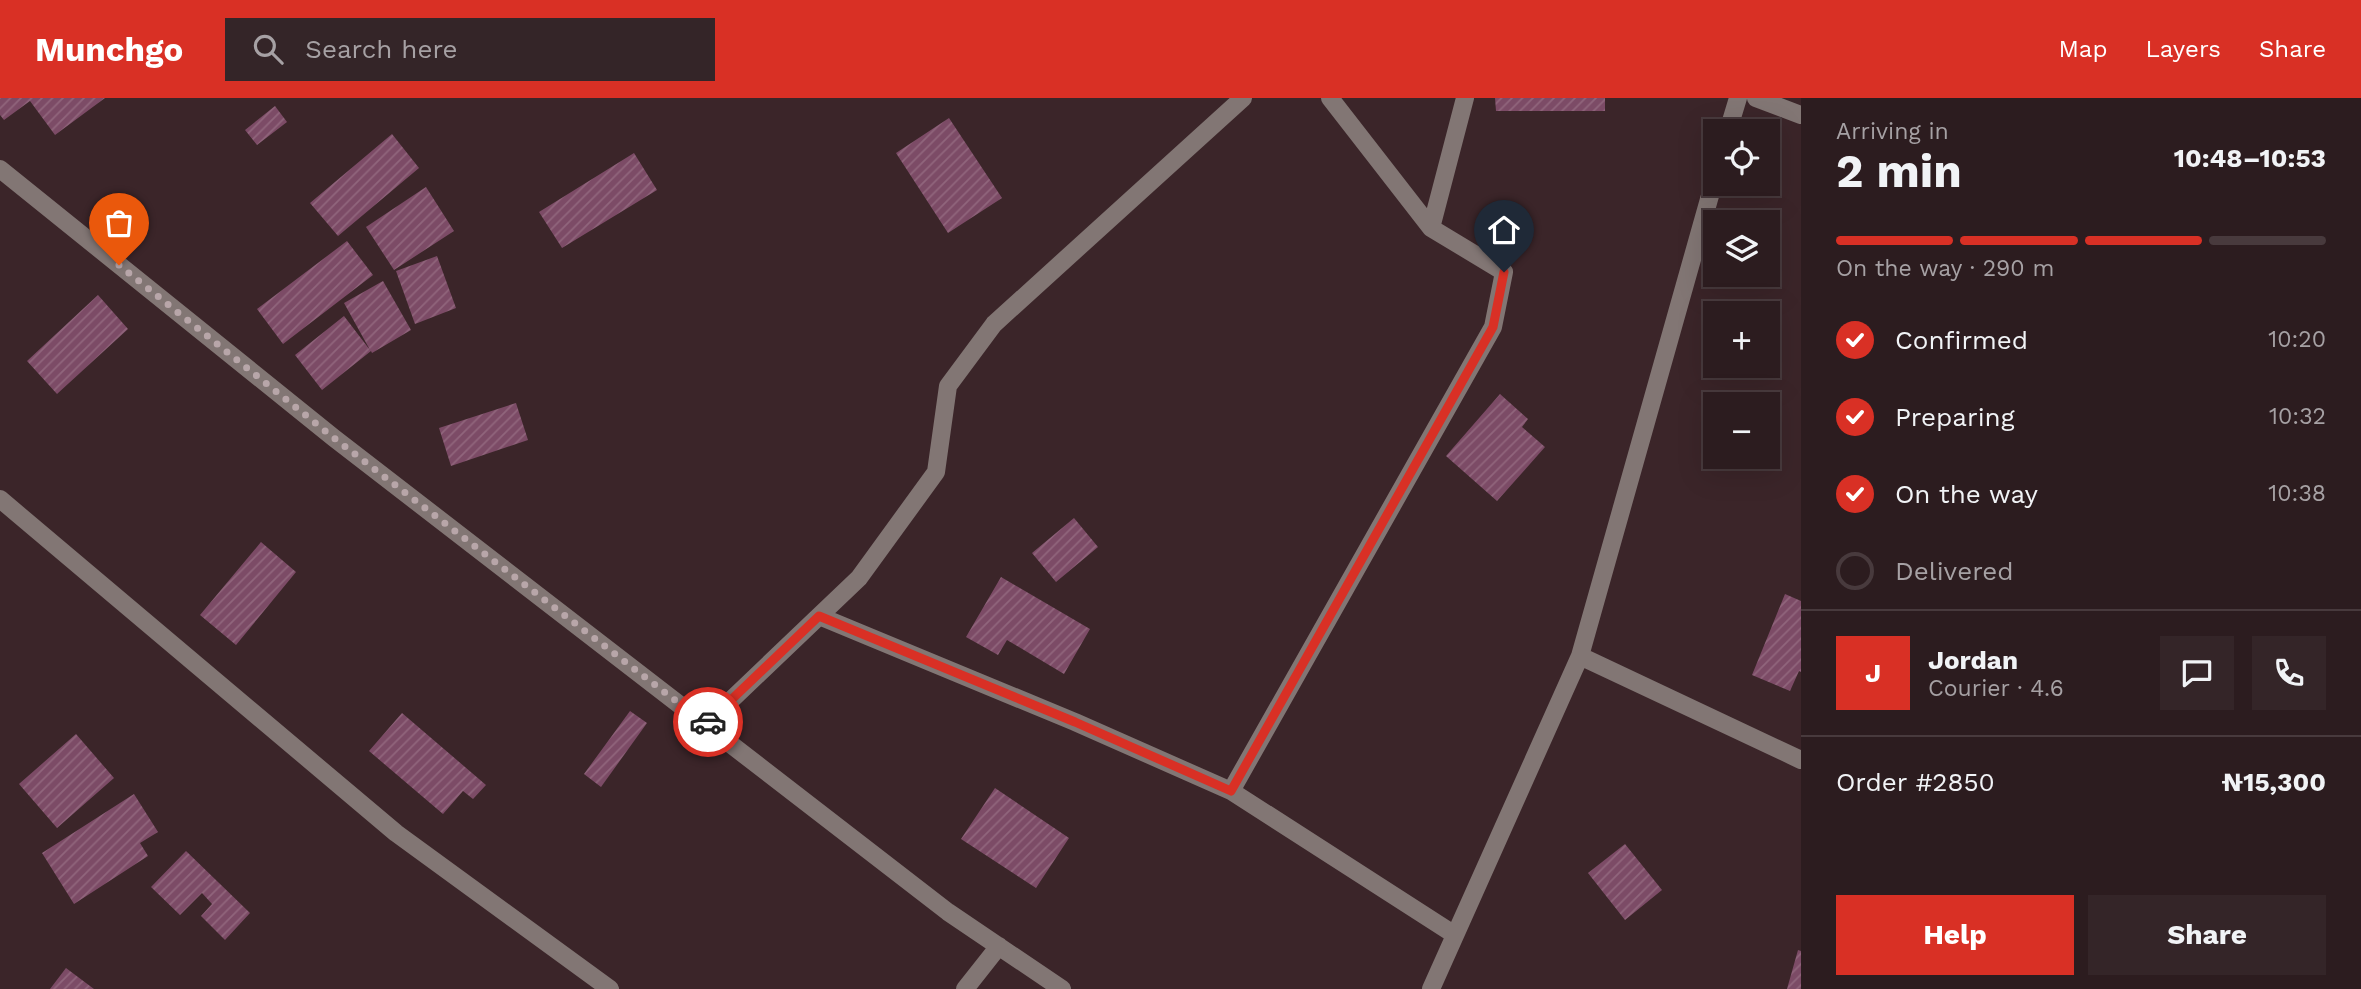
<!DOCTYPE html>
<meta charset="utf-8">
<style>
body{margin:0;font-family:"Work Sans",sans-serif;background:#342528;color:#f1f3f6;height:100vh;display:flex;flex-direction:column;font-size:26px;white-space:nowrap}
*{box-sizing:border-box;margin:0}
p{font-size:23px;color:#a6a1a4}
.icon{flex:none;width:38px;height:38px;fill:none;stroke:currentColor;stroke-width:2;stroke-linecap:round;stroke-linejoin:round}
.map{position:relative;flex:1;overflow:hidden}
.sheet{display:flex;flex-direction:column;background:#2c1c1f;width:560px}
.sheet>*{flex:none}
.controls{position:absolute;left:1703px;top:21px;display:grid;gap:14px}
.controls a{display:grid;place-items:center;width:77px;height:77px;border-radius:0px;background:#2c1c1f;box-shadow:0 7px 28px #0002,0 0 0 2px #483a3d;font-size:35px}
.pin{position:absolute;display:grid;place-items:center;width:60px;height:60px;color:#fff;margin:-72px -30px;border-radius:50% 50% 50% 0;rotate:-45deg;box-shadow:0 0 7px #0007}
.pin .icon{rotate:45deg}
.courier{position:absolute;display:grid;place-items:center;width:70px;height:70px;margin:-35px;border:5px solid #d93025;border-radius:50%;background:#fff;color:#222;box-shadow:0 2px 9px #0007}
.summary em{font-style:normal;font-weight:700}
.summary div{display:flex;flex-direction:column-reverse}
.summary{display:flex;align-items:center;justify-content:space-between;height:119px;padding:0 35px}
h1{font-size:46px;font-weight:700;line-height:52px}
.bar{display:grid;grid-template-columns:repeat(4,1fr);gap:10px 7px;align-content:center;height:84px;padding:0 35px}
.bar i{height:9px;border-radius:5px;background:#483a3d}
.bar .active{background:#d93025}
.bar p{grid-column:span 4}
.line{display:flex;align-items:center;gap:18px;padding:0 35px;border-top:2px solid #483a3d}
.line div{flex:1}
.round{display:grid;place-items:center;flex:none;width:74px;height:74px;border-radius:0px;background:#342528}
ol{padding:0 35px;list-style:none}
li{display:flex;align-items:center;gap:21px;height:77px}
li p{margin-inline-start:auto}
li .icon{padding:7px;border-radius:50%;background:#d93025;color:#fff;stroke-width:4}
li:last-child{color:#a6a1a4}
li i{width:38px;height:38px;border:4px solid #483a3d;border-radius:50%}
.cta{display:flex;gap:14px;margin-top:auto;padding:14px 35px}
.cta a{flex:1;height:80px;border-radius:0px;background:#d93025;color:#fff;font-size:28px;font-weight:700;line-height:80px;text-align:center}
.cta a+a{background:#342528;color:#f1f3f6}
header{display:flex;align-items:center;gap:42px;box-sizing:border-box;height:98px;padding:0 35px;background:#d93025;color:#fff}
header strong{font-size:33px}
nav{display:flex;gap:38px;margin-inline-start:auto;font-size:24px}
.search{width:490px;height:63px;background:#342528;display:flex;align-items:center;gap:18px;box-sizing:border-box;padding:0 24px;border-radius:0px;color:#a6a1a4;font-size:26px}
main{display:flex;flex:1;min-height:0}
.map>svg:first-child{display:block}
.building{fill:url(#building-hatch)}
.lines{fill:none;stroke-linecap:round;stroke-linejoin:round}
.minor{stroke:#827674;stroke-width:18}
.done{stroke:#b8a6a9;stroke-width:7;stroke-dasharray:0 12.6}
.route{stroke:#d93025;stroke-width:9}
</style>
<header>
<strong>Munchgo</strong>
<div class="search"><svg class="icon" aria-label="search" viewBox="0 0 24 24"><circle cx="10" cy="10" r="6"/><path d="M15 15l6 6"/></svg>Search here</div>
<nav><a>Map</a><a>Layers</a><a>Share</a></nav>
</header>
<main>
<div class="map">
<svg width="1801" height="891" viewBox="0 0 1801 891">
<defs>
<pattern id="building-hatch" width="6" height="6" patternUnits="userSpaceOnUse" patternTransform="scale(1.75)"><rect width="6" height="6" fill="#7c4b66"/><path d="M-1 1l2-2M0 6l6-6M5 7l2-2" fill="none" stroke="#90657c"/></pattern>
</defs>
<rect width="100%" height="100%" fill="#3b2529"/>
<path class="building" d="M0 0H105L55 37 30 3 4 22 0 17Z
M1495 0H1605V13H1496Z
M275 8 287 24 257 47 245 32Z
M949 20 1002 100 948 135 896 55Z
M392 36 419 70 338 138 310 105Z
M634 55 657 92 562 150 539 114Z
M426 89 454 133 394 172 366 129Z
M347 143 373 177 283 246 257 211Z
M437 158 456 210 415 226 396 173Z
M383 183 411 232 372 255 371 253 322 292 295 257 344 218 370 252 344 205Z
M98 197 128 231 57 296 27 263Z
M1500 296 1528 321 1522 329 1545 349 1497 403 1446 358Z
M516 305 528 342 451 368 439 330Z
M1074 420 1098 449 1056 484 1032 455Z
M261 444 296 474 236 547 200 517Z
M1001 479 1090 531 1064 576 1007 542 998 557 966 539Z
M1785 496 1801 503V574L1799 573 1790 593 1752 577Z
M630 613 647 625 601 689 584 676Z
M402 615 486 687 473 701 463 693 443 716 369 653Z
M76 636 114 680 57 730 19 686Z
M995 690 1069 740 1036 790 961 741Z
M134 696 158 734 140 745 148 758 74 806 42 755Z
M1625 746 1662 792 1625 822 1588 775Z
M186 753 250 815 225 842 201 818 212 806 202 795 180 817 151 789Z
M1798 852 1801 853V891H1787Z
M66 870 94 891H50Z"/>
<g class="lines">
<path class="minor" d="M1756 0 1801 17
M1728 33 1738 0
M0 71 334 340 948 814 1062 891
M1431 130 1465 0
M0 401 396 735 610 891
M819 518 1075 624 1231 693 1455 837
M1580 558 1801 662
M706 626 859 480 936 374 948 288 994 226 1243 0
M1231 693 1493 229 1504 174 1431 130 1330 0
M965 891 999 848
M1431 891 1580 558 1715 80"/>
</g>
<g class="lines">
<path class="done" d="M119 167 334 340 706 626 708 624"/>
<path class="route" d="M708 624 819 518 1075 624 1231 693 1493 229 1504 174"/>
</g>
</svg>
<div class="controls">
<a><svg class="icon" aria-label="locate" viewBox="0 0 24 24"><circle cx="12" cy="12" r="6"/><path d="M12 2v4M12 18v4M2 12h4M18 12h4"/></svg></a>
<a><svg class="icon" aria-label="layers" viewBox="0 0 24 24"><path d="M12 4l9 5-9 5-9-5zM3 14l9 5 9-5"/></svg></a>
<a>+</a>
<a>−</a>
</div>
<div class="pin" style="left:119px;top:167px;background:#ea580c"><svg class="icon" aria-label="bag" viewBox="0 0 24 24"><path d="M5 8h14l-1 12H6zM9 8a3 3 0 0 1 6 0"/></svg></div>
<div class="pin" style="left:1504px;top:174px;background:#1f2937"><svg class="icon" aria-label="home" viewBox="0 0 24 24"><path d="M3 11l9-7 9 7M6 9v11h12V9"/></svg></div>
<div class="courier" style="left:708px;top:624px"><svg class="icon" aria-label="car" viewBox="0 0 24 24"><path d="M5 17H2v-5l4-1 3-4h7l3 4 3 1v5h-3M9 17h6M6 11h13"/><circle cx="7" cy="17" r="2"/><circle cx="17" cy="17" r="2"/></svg></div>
</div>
<section class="sheet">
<div class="summary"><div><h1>2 min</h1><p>Arriving in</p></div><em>10:48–10:53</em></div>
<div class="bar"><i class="active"></i><i class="active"></i><i class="active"></i><i></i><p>On the way · 290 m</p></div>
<ol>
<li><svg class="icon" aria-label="check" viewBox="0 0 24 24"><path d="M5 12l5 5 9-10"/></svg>Confirmed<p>10:20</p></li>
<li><svg class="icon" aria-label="check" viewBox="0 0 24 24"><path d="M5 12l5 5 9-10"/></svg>Preparing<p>10:32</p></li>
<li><svg class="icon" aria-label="check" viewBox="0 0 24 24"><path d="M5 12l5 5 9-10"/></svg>On the way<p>10:38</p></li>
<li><i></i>Delivered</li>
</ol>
<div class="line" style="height:126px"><b class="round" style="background:#d93025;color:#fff">J</b><div><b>Jordan</b><p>Courier · 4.6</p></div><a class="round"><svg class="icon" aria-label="chat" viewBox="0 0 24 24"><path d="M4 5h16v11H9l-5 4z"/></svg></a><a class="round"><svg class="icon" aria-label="phone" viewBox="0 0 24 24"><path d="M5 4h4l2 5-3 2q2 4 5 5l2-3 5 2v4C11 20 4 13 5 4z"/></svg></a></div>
<div class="line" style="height:91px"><div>Order #2850</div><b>₦15,300</b></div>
<div class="cta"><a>Help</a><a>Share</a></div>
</section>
</main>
